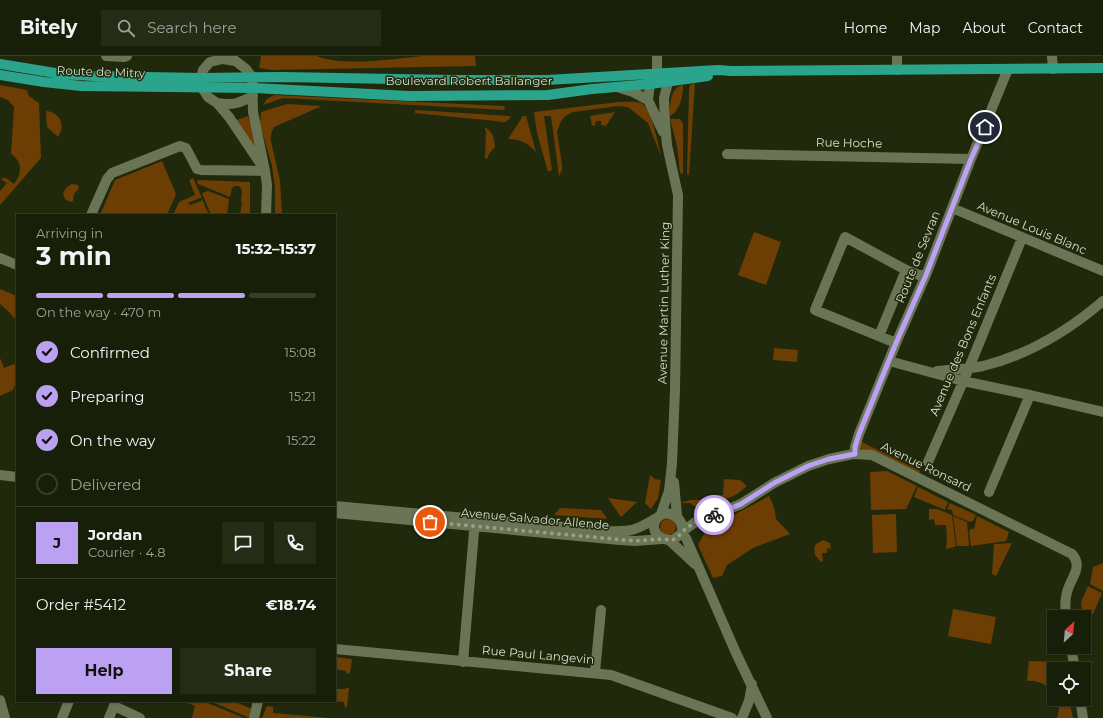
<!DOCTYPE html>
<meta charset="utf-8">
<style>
body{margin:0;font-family:Montserrat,sans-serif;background:#252c16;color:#f1f3f6;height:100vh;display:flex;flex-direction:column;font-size:15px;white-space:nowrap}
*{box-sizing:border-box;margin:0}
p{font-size:13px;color:#9fa29c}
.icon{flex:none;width:22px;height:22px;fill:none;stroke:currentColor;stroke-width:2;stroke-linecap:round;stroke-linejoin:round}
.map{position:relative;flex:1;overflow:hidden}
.side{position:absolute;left:16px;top:158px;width:320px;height:488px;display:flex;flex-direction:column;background:#181f08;border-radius:0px;box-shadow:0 1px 3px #0004,0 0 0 1px #363d29}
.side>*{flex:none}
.needle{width:26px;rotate:26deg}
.tools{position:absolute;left:1047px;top:554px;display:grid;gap:8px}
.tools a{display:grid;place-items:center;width:44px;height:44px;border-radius:0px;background:#181f08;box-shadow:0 1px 3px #0004,0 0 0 1px #363d29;font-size:20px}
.pin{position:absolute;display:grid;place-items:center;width:34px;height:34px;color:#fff;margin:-17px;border:2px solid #fff;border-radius:50%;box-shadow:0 1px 4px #0007}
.courier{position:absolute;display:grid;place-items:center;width:40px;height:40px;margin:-20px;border:3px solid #bca0f2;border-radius:50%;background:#fff;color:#222;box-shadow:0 1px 5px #0007}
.summary em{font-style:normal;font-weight:700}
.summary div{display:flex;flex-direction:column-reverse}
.summary{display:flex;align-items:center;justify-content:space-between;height:68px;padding:0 20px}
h1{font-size:26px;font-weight:700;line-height:30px}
.bar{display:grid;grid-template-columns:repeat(4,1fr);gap:6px 4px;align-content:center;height:48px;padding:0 20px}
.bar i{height:5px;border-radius:3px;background:#363d29}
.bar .selected{background:#bca0f2}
.bar p{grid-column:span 4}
.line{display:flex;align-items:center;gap:10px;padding:0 20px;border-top:1px solid #363d29}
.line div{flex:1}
.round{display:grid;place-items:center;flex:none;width:42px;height:42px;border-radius:0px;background:#252c16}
ol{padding:0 20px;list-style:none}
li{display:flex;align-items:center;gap:12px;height:44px}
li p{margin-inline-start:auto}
li .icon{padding:4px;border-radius:50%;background:#bca0f2;color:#111;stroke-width:4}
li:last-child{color:#9fa29c}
li i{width:22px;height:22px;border:2px solid #363d29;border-radius:50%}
.action{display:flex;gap:8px;margin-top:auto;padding:8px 20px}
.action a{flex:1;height:46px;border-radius:0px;background:#bca0f2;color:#111;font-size:16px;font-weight:700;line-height:46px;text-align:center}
.action a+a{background:#252c16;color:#f1f3f6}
header{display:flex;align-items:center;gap:24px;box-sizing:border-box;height:56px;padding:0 20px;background:#181f08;border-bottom:1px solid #363d29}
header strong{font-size:19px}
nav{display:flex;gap:22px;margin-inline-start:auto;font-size:14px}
.search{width:280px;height:36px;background:#252c16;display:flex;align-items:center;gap:10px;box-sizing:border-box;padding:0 14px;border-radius:0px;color:#9fa29c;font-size:15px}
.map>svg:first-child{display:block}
.green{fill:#6d3e03}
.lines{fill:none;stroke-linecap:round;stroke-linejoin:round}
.minor{stroke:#6a7555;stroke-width:10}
.major{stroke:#2ba48d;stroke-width:10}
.done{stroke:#989f89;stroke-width:4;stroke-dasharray:0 7.2}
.route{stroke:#bca0f2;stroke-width:5}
.labels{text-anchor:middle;stroke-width:3;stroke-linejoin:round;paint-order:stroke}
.street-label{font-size:12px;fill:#d8decd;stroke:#20290b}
</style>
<header>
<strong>Bitely</strong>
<div class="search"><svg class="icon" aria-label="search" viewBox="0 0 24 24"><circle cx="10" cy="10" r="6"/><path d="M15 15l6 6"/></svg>Search here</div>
<nav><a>Home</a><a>Map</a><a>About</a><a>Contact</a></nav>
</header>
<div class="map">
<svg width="1103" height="662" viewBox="0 0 1103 662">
<rect width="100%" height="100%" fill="#20290b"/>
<path class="green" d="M261 0H316C347 11 391 3 423 0 440 0 458 0 475 0L476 10 272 14 259 12Z
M695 27 689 119 687 118 689 34 690 29Z
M0 29 27 34 29 40 39 47 41 102 0 149V135L7 127 2 124V122H6L14 128C22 118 23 106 11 98L14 51 8 44 0 41Z
M683 29C683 40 680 55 670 60 670 49 670 31 683 29Z
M274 39 504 50 505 54 283 42 263 49 267 43Z
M619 46C625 46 635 45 641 47 653 53 658 91 662 103L648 67 628 51 618 50 573 56 565 60 560 67 557 76 562 109V114L559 120 551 60H544L552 114 548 116 537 77 534 56Z
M287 48 322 50 274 71C272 76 270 79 271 85L280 125 282 159H275V132L272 110 260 68 261 56Z
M415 54 509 60 511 61C506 67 503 67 496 65L415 57Z
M46 55C60 56 66 69 58 81L47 71Z
M615 56 606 70 601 69V65H596L595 70 592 69 590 60Z
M248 60 261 105 234 65Z
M523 60H526L536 96C528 87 520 83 508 83Z
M670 63H680L683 68V118L680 117 677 90Z
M484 71C493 75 494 82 495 91L489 98 487 103 485 102 486 76Z
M162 105 176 138 167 159H100L115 124Z
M193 122 202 142H200L188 147 190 149 201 145 202 143 209 159H173L179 146 195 139 189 124Z
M199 124 250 126V159H240L242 147 241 146C241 140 244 134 239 130H234L232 132 230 141 198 128 197 125Z
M72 128 78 129 79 132 74 138 73 145 70 146 65 143 63 138 66 132Z
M208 135 229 143 227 159H211L202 137Z
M754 176 781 186 766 229 738 219Z
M0 233 17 240V265L7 254 0 248Z
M774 292 798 294 797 306 773 304Z
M0 302 4 312 17 307V328L15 329 13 334 0 340Z
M860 385 920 415 919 417 861 393 860 392Z
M887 415 917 430 906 453 871 454 870 416Z
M650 419 655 423 661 424 658 442 651 453 645 447Z
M724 423 740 424 747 430 736 439 699 453 690 447H679L691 444H716V439H723Z
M918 431 948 446 945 454 914 441Z
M769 440 774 451 776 463 790 478 753 492 727 509 722 520 713 522 698 489 706 474Z
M608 442 637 446 621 461Z
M950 447 976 459 973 465 970 466 953 459 952 454 947 453Z
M560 452 601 454 607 463 554 459Z
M929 453H937L952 459 956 490 954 491 946 493 947 482 946 469H935L934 463 929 464Z
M896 458 897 496 873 497 872 459Z
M953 460 967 466 969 489 968 490H957Z
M977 460 1009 476 1006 485 971 490 969 476 971 473H974Z
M660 471a8 8 0 1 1 16 0a8 8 0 1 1-16 0Z
M823 484 830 487 831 493 827 492V497H822L823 505 821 506 815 499 814 492 816 488Z
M1012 487 996 520 992 518 994 488Z
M1103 507V535L1090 528 1093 511Z
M1088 530 1102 537 1093 558 1082 553 1081 546Z
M953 553 996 561 991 588 948 580Z
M335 601 352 603 350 617 347 618 346 615 335 613Z
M1029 605 1062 606 1064 613H1054V638C1047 629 1039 624 1027 625Z
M346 632H349L347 651 345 652 344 646 334 645H335V633H345Z
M1057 643H1069L1073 662H1057L1059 653Z
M183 645H203L244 662H192L195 650Z
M210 645H233L252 653 250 661H247Z
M267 650 273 651V657L329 662H262Z"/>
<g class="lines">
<path class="minor" d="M106 0 124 1 127 0
M229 0 246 13 252 21 253 56 265 115 267 129 266 159
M1052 0 1053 13
M235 5 223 3 210 6 203 14 201 22 202 32 208 41 217 47 229 61 262 110
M897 14V0
M657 18V0
M655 21 650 28 648 44 663 76
M617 31 633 36 648 44
M217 47C233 50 239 47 253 40
M727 98 971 103
M952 152 1103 215
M91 159 107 123 112 117 180 90 186 92 197 113 201 114 265 115
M0 202 17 209
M906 214 919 219H926
M879 280 906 214 845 181 815 254 896 287
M889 305 963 325 1030 339 1103 356
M937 315C952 314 968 313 983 310 1028 299 1068 275 1103 245
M855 398V391L859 378 896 287 926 219 971 103 1008 13
M928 406 969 312 1022 182
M0 419 17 421
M674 426 677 460
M989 436 1030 339
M335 450 608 475C632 476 637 474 658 461
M335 457 620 484 635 485 662 483
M666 457C677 459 684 465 682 477L673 484C650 485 648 461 666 457Z
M661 458 669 435 672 407 675 334 678 139 667 89 665 66 664 42 668 26 662 21
M683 475 694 467 741 448 774 427 808 410 829 403 853 398 872 399 1072 498C1083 510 1072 521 1068 533 1065 541 1065 552 1066 561
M682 477 686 482 736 597 767 662
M669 484 695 508
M1071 591 1075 613
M335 593 611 619 732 662
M463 606 475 464
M595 616 601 554
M1080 643 1083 662
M0 644 5 662
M62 662 69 645
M109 662 114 650 140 662
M254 662 258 645
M742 662 749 645 752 628"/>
<path class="major" d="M0 8 61 18 93 20 201 22 282 21 452 24H547L718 14 731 15 1103 12
M0 19 44 26 81 30 253 32 409 40 548 39 592 33 650 28 708 20"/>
</g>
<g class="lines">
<path class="done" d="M430 466 635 485 662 483 673 484 678 481 683 475 694 467 714 459"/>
<path class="route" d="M714 459 741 448 774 427 808 410 829 403 855 398V391L859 378 896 287 926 219 971 103 985 71"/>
</g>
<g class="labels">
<g class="street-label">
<text transform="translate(101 16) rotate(2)" y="4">Route de Mitry</text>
<text x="469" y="29">Boulevard Robert Ballanger</text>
<text transform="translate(849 87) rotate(1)" y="4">Rue Hoche</text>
<text transform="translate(1032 172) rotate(23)" y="4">Avenue Louis Blanc</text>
<text transform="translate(918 201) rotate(-68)" y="4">Route de Sevran</text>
<text transform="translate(664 247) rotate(-89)" y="4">Avenue Martin Luther King</text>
<text transform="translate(963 289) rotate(-67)" y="4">Avenue des Bons Enfants</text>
<text transform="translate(926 411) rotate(26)" y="4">Avenue Ronsard</text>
<text transform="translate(535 463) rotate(5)" y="4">Avenue Salvador Allende</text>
<text transform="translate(538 599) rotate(5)" y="4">Rue Paul Langevin</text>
</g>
</g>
</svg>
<div class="tools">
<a><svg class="needle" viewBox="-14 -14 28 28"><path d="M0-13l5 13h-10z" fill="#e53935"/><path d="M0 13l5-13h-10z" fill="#9fa29c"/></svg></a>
<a><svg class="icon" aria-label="locate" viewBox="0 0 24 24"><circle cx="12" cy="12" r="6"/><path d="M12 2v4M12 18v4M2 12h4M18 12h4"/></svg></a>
</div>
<div class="pin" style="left:430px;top:466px;background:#ea580c"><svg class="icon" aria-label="bag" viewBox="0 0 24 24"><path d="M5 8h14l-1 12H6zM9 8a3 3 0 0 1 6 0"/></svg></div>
<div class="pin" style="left:985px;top:71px;background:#1f2937"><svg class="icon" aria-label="home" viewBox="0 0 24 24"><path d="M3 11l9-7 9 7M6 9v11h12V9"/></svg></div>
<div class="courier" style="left:714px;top:459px"><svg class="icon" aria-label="bike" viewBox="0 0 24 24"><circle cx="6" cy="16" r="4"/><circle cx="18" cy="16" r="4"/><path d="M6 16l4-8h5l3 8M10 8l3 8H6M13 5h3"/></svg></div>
<section class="side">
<div class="summary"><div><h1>3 min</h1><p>Arriving in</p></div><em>15:32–15:37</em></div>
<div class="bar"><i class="selected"></i><i class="selected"></i><i class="selected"></i><i></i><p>On the way · 470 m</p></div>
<ol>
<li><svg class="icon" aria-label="check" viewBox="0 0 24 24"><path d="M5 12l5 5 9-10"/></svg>Confirmed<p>15:08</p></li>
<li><svg class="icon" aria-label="check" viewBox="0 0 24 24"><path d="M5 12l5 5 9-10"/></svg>Preparing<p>15:21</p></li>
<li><svg class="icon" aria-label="check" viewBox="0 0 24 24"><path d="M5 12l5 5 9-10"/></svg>On the way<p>15:22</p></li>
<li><i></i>Delivered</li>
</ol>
<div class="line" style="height:72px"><b class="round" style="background:#bca0f2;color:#111">J</b><div><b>Jordan</b><p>Courier · 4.8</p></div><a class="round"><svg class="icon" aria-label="chat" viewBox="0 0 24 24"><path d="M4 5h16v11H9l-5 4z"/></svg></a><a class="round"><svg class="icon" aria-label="phone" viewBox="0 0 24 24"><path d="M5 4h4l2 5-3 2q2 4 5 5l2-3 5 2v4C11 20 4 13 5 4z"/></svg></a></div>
<div class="line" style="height:52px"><div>Order #5412</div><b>€18.74</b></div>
<div class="action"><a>Help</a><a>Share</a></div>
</section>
</div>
